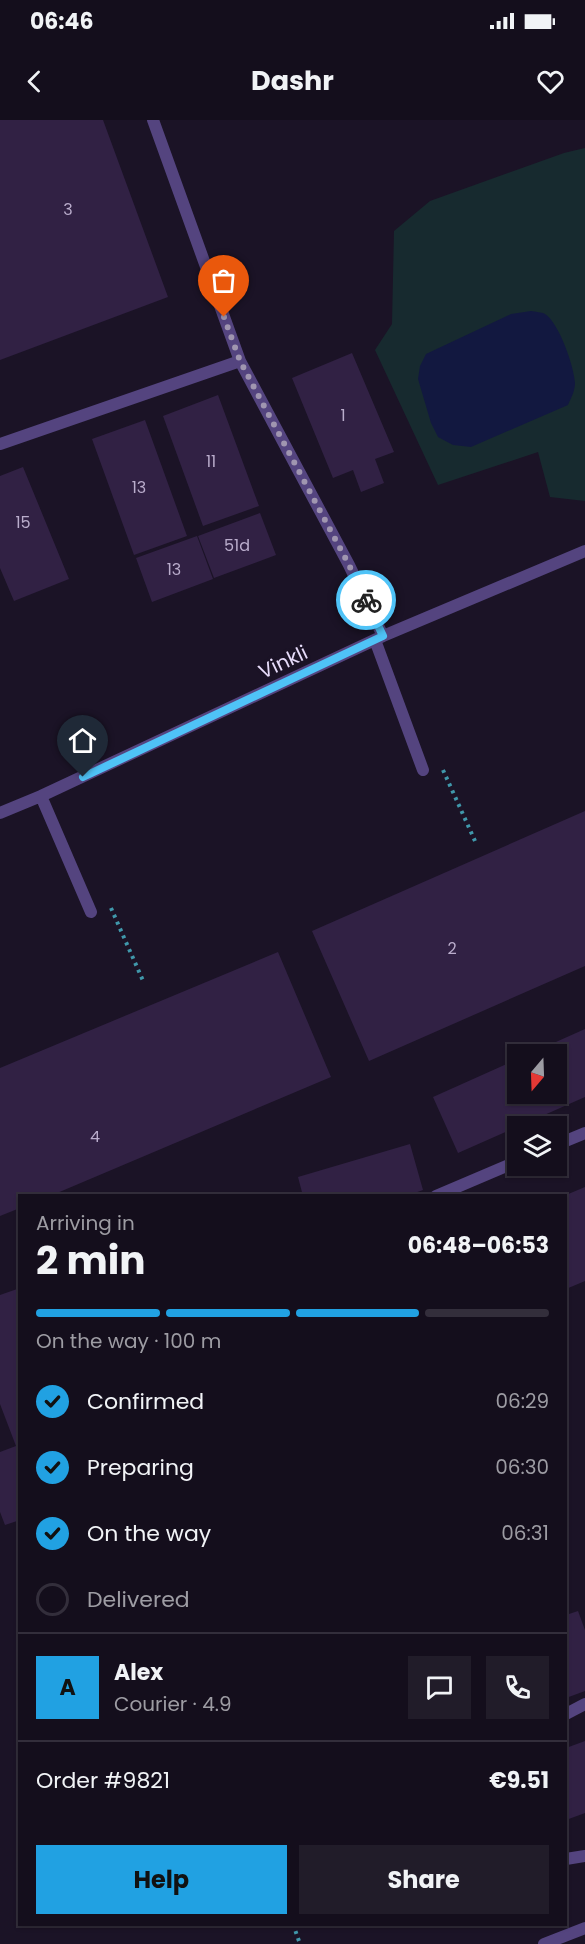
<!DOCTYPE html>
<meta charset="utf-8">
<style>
body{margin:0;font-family:Poppins,sans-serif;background:#211c29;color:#f1f3f6;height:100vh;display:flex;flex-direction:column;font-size:22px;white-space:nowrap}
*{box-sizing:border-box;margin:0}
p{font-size:20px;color:#9d9ca3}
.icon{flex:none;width:33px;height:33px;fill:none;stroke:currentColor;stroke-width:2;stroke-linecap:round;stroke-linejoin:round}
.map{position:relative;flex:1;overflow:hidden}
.side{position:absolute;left:18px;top:1074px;width:549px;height:732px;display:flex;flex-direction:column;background:#140e1c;border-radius:0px;box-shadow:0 2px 4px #0004,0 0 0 2px #332e3b}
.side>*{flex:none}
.needle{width:39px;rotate:199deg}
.tools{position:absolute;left:507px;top:924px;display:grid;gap:12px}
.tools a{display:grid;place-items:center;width:60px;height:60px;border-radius:0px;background:#140e1c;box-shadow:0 2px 4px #0004,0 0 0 2px #332e3b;font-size:30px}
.pin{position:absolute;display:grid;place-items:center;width:51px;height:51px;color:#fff;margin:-62px -26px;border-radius:50% 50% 50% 0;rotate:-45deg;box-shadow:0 0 6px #0007}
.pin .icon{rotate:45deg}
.courier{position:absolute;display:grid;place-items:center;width:60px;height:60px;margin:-30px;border:4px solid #4fc3f7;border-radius:50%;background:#fff;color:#222;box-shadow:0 2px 8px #0007}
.overview em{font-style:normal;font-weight:700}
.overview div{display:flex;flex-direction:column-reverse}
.overview{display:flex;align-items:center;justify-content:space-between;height:102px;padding:0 18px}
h1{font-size:39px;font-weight:700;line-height:45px}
.bar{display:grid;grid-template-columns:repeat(4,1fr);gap:9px 6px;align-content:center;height:72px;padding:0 18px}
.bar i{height:8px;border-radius:4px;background:#332e3b}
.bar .on{background:#21a1e2}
.bar p{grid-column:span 4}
.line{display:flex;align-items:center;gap:15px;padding:0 18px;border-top:2px solid #332e3b}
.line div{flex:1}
.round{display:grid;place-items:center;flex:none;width:63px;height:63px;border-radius:0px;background:#211c29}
ol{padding:0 18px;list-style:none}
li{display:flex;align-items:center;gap:18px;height:66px}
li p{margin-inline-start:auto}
li .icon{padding:6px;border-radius:50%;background:#21a1e2;color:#111;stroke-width:4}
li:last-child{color:#9d9ca3}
li i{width:33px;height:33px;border:3px solid #332e3b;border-radius:50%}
.action{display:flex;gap:12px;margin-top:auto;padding:12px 18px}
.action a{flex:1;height:69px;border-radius:0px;background:#21a1e2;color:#111;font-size:24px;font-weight:700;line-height:69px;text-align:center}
.action a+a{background:#211c29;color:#f1f3f6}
.status{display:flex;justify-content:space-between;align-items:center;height:42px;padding:0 30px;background:#140e1c;direction:ltr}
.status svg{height:16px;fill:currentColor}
header{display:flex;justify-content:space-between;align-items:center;height:78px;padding:0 18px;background:#140e1c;font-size:27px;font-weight:700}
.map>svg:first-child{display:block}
.green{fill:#172a2f}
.water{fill:#121840}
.building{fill:#312144}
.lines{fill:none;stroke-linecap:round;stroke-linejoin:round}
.path{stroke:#4098ab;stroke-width:4;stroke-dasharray:3 4.5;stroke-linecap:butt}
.lane{stroke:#54447f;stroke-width:12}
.done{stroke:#a096b0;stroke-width:6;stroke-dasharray:0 10.8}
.route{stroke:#4fc3f7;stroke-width:8}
.labels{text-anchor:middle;stroke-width:6;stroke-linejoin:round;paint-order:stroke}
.number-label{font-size:16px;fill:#baadcc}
.street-label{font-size:20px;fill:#e7dcfa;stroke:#1b1326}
</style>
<div class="status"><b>06:46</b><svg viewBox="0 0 49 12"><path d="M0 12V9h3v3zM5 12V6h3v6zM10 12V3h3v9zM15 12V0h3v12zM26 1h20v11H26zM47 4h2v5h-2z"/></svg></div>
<header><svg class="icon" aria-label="back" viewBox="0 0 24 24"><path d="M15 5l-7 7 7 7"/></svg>Dashr<svg class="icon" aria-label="heart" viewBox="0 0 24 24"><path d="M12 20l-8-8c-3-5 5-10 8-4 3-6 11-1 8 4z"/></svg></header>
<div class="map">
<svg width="585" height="1824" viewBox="0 0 585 1824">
<rect width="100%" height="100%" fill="#1b1326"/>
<path class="green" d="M585 28V381L550 377 538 332 438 365 375 230 392 204 394 111 430 81 564 33Z"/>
<path class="water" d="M531 191C535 192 542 192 545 194 559 203 574 246 575 263 575 271 571 278 568 285L471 327 453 325 438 317 431 303 418 259 420 246 426 234 511 194Z"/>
<path class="building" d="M0 0H103L168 177 0 240Z
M352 233 394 332 375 339 384 363 361 372 353 350 333 358 292 258Z
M218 275 259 386 203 406 163 296Z
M145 300 187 416 134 435 92 319Z
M23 347 69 459 14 481 0 448V356Z
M260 393 276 435 214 458 198 416Z
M197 416 213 459 152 482 136 438Z
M585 691V846L369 941 312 811Z
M278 832 331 957 50 1076H20V1088L0 1096V948Z
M585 909V977L458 1033 433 977 518 939V974H556V934H529Z
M410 1024 423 1070 406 1076H303L298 1057Z
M585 1067V1161L566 1169V1075Z
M20 1168V1400L5 1405 0 1392V1332L16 1326 0 1284V1175Z
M578 1491 585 1510V1571L566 1578V1495Z
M585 1621V1693L566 1700V1628Z"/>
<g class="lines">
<path class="path" d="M443 650 475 721
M111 788 144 863
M293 1804 300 1824"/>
<path class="lane" d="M153 0 240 241 349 445 383 516
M0 324 240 241
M375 520 423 650
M41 676 91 792
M0 693 41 676 383 516 585 431
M556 1025 585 1013
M436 1076 518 1041
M566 1594 585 1584
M566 1739 585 1736
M544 1824 585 1808"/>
</g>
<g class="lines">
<path class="done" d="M224 197 240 241 349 445 366 480"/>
<path class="route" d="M83 657 383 516 366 480"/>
</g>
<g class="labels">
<g class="number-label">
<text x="68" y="95">3</text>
<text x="343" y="301">1</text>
<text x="211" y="347">11</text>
<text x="139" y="373">13</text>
<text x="23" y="408">15</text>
<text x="237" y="431">51d</text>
<text x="174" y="455">13</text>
<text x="452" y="834">2</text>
<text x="95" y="1022">4</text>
</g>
<g class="street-label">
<text transform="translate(283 542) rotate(-25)" y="7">Vinkli</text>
</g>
</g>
</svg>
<div class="tools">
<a><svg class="needle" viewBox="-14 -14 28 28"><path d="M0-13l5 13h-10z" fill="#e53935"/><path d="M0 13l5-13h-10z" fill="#9d9ca3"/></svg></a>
<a><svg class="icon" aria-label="layers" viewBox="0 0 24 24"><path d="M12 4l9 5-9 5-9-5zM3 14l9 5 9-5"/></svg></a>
</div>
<div class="pin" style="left:224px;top:197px;background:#ea580c"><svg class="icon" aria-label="bag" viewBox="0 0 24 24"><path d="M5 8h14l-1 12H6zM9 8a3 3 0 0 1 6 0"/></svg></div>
<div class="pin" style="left:83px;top:657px;background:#1f2937"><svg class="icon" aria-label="home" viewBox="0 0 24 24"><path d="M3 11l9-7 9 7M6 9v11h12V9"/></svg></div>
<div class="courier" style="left:366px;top:480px"><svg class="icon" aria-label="bike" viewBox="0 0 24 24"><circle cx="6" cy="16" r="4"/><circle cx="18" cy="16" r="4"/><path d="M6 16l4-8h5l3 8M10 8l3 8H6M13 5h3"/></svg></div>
<section class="side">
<div class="overview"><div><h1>2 min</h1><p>Arriving in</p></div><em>06:48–06:53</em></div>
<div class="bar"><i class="on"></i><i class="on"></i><i class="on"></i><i></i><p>On the way · 100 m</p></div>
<ol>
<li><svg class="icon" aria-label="check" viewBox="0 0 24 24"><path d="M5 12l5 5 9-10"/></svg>Confirmed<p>06:29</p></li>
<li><svg class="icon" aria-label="check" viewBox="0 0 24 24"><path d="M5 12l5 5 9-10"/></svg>Preparing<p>06:30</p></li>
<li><svg class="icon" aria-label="check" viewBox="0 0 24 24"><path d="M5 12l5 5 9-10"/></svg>On the way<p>06:31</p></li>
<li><i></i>Delivered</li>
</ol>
<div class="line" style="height:108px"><b class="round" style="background:#21a1e2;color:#111">A</b><div><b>Alex</b><p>Courier · 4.9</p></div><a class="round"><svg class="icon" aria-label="chat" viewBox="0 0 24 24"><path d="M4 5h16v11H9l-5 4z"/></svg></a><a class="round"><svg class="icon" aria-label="phone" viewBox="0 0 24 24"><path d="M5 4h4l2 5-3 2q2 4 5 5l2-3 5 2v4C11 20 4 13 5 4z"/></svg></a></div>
<div class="line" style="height:78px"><div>Order #9821</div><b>€9.51</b></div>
<div class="action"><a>Help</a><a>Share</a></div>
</section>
</div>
